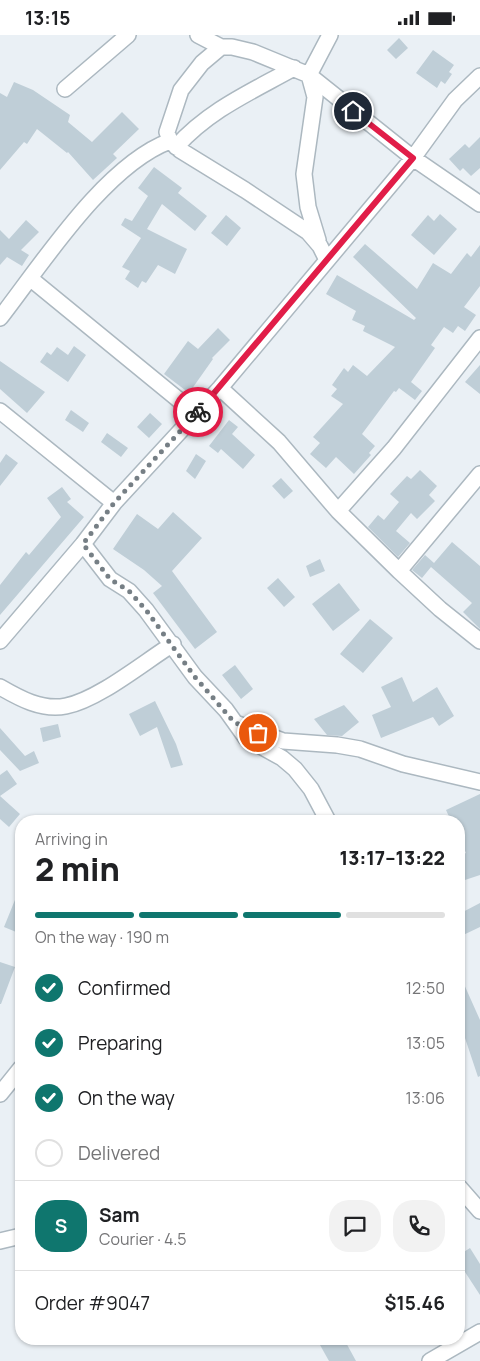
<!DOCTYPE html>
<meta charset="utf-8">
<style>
body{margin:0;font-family:Manrope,sans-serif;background:#f2f2f2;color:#202124;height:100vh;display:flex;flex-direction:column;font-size:19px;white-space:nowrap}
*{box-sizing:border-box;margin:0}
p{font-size:16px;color:#757577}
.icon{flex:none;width:28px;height:28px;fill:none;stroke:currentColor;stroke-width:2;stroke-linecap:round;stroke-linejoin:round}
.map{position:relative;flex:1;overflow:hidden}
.side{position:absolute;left:15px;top:780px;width:450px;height:530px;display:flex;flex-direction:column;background:#fff;border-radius:20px;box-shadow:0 1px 4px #0004}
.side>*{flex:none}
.pin{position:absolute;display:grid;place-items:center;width:42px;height:42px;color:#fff;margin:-21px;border:2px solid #fff;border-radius:50%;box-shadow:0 1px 5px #0007}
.courier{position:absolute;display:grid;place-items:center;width:50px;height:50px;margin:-25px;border:4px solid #e11d48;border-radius:50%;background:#fff;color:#222;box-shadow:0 1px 6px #0007}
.head em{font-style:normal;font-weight:800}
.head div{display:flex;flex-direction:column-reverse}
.head{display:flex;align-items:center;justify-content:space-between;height:85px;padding:0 20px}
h1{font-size:32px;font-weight:800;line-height:38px}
.bar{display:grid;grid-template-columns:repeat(4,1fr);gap:8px 5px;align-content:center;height:60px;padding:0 20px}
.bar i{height:6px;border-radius:4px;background:#e0e0e0}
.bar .active{background:#0f766e}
.bar p{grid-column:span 4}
.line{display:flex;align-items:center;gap:12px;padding:0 20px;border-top:1px solid #e0e0e0}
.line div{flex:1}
.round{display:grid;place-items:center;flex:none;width:52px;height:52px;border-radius:20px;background:#f2f2f2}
ol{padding:0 20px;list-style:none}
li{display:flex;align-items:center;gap:15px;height:55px}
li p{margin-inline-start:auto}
li .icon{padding:5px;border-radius:50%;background:#0f766e;color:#fff;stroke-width:4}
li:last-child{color:#757577}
li i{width:28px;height:28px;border:2px solid #e0e0e0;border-radius:50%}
.status{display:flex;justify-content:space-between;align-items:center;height:35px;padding:0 25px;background:#fff;direction:ltr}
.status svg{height:14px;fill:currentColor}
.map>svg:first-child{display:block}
.building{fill:#bfced7}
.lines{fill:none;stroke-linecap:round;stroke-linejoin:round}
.minor-casing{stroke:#acb8c0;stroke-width:18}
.minor{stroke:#fff;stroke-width:15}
.done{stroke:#767f85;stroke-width:5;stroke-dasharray:0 9}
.route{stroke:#e11d48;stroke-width:6}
</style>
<div class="status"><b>13:15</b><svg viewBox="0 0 49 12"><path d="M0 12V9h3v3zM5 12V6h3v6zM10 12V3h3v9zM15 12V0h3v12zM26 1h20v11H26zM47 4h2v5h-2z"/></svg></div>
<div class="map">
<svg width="480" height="1326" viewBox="0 0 480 1326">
<rect width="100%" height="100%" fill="#eaf0f5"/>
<path class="building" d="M399 3 408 13 396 24 387 15Z
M433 15 454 30 449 37 452 39 445 49 441 46 437 53 416 38Z
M14 47 33 55 70 80 68 87 92 107 122 77 139 94 113 119 117 123 93 145 68 117 67 118 37 94 27 109 24 107 0 135V58L7 62Z
M480 102V133L471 141 463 133 460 136 449 124 465 109 469 113Z
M154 132 182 153 178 158 207 181 195 196 162 169 147 194 187 214 175 239 158 230 146 248 142 246 138 253 125 244 130 236 122 232 141 203 121 190 125 183 132 186 148 161 138 153Z
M440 179 457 194 434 220 411 200 428 180 434 186Z
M226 180 241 193 227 211 211 198Z
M26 185 39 197 21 215 29 220 22 231 7 222 0 230V195L9 204Z
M365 209 417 254 433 228 451 239 467 218 471 222 480 210V251L464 272 476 280 465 296 458 291 453 298 444 292 431 310 435 313 411 347 422 356 415 365 399 353 396 357 394 356 362 399 375 411 369 418 371 420 354 439 336 422 326 433 310 419 320 408 313 402 343 369 331 361 337 354 332 350 344 333 348 337 353 330 367 341 395 312 363 296 365 291 352 285 356 276 326 259 337 240 414 285 416 283 353 222Z
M218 293 230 305 212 323 213 324 189 358 164 339 188 306 198 314Z
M74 311 86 320 68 347 40 327 47 317 51 320 57 312 68 320Z
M0 326 45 357 27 378 0 354Z
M480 330V359L465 347Z
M71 375 89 388 83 397 65 385Z
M150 378 162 389 149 403 137 392Z
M229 385 238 392 232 399 255 420 243 434 221 414 218 418 209 411Z
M107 398 128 413 121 422 101 407Z
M6 419 18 428 0 451V428Z
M196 419 206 426 195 444 186 436Z
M420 435 437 451 429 460 435 466 417 484 411 478 396 496 410 508 398 522 368 492 378 480 384 485 399 467 390 459 407 441 411 444Z
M281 443 293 456 284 464 272 451Z
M62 452 71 464 67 467 84 482 0 580V550L26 517 29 520 61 482 47 463Z
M173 477 202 503 172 536 217 597 195 614 153 558 162 551 144 535 113 514 137 479 158 494Z
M452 507 480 531V594L463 577 472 568 431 532 422 543 412 535 425 520 434 528Z
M320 524 325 536 310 542 306 531Z
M278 543 295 562 284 572 267 553Z
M339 548 360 575 333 596 312 569Z
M370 584 393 603 363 638 340 619Z
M235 630 253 654 241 664 222 640Z
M402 642 413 667 437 652 454 681 439 691 433 682 381 703 372 680 391 672 381 652Z
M155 666 176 709 183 730 171 733 157 692 140 701 129 679Z
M344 670 359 687 342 701 327 700 314 684Z
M58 689 61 702 43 707 40 693Z
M0 693 25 721 34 716 39 728 20 736 0 715Z
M7 735 17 749 0 761 20 779 9 792 0 784V740Z
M480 759V840L459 847V821L466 818 459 803V786H451L446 775Z
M21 850V899L4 892Z
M480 868V892L459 902V879Z
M0 927 15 932 1 969H0Z
M459 938 480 985V1041L478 1042 462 994 459 995Z
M470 1213 480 1229V1260L465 1237 459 1241V1220Z
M331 1304H344L356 1326H329L320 1310Z"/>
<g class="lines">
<defs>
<path id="minor" d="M198 0 221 12
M65 54 128 0
M176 112C209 75 251 57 294 33
M318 205 308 172 304 139 315 62 309 40 330 0
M327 225 320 211 308 197 245 155 180 115 170 106 167 97 181 55 202 28 221 12H232L253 17 309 40 413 123 480 169
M31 244 196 379
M0 283C42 229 105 130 170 106
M220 353 279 407 338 476 399 536 440 574 480 606
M0 376 114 468
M338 476 394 413 480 303
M83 509 110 544 129 556 146 575 195 642 226 675 246 703 282 723 295 734 311 754 328 786
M399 536 480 439
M0 606 83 509 114 468 220 353 413 123 455 65 480 41
M0 652C19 663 42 676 66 671 98 665 144 627 173 609
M238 689 283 706 337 710 360 714 403 729 480 747
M0 1059 21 1033
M459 1152 480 1176
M0 1206 21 1201
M430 1326 480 1297"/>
</defs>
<use href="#minor" class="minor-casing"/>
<use href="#minor" class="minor"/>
</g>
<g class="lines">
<path class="done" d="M198 377 114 468 83 509 110 544 129 556 146 575 195 642 234 687 258 698"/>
<path class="route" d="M198 377 413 123 353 76"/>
</g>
</svg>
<div class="pin" style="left:258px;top:698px;background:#ea580c"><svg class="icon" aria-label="bag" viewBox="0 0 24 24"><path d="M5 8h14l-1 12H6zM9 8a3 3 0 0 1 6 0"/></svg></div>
<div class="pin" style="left:353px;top:76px;background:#1f2937"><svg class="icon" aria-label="home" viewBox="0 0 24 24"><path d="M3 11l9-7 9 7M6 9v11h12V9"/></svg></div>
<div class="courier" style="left:198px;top:377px"><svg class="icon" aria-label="bike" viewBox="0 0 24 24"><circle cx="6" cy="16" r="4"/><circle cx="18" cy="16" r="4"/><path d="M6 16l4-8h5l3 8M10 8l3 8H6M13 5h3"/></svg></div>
<section class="side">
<div class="head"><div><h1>2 min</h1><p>Arriving in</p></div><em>13:17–13:22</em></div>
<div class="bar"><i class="active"></i><i class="active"></i><i class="active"></i><i></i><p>On the way · 190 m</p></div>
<ol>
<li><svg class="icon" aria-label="check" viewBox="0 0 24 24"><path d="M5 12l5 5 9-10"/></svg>Confirmed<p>12:50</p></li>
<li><svg class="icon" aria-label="check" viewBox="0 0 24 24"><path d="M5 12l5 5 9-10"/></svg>Preparing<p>13:05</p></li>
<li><svg class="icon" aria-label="check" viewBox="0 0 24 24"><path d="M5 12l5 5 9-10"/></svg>On the way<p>13:06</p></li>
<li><i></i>Delivered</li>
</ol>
<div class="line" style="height:90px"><b class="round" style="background:#0f766e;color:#fff">S</b><div><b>Sam</b><p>Courier · 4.5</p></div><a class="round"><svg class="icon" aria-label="chat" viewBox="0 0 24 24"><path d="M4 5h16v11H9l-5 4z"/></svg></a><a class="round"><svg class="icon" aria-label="phone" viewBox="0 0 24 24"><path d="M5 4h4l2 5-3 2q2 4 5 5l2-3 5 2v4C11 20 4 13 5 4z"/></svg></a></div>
<div class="line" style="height:65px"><div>Order #9047</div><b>$15.46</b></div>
</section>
</div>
